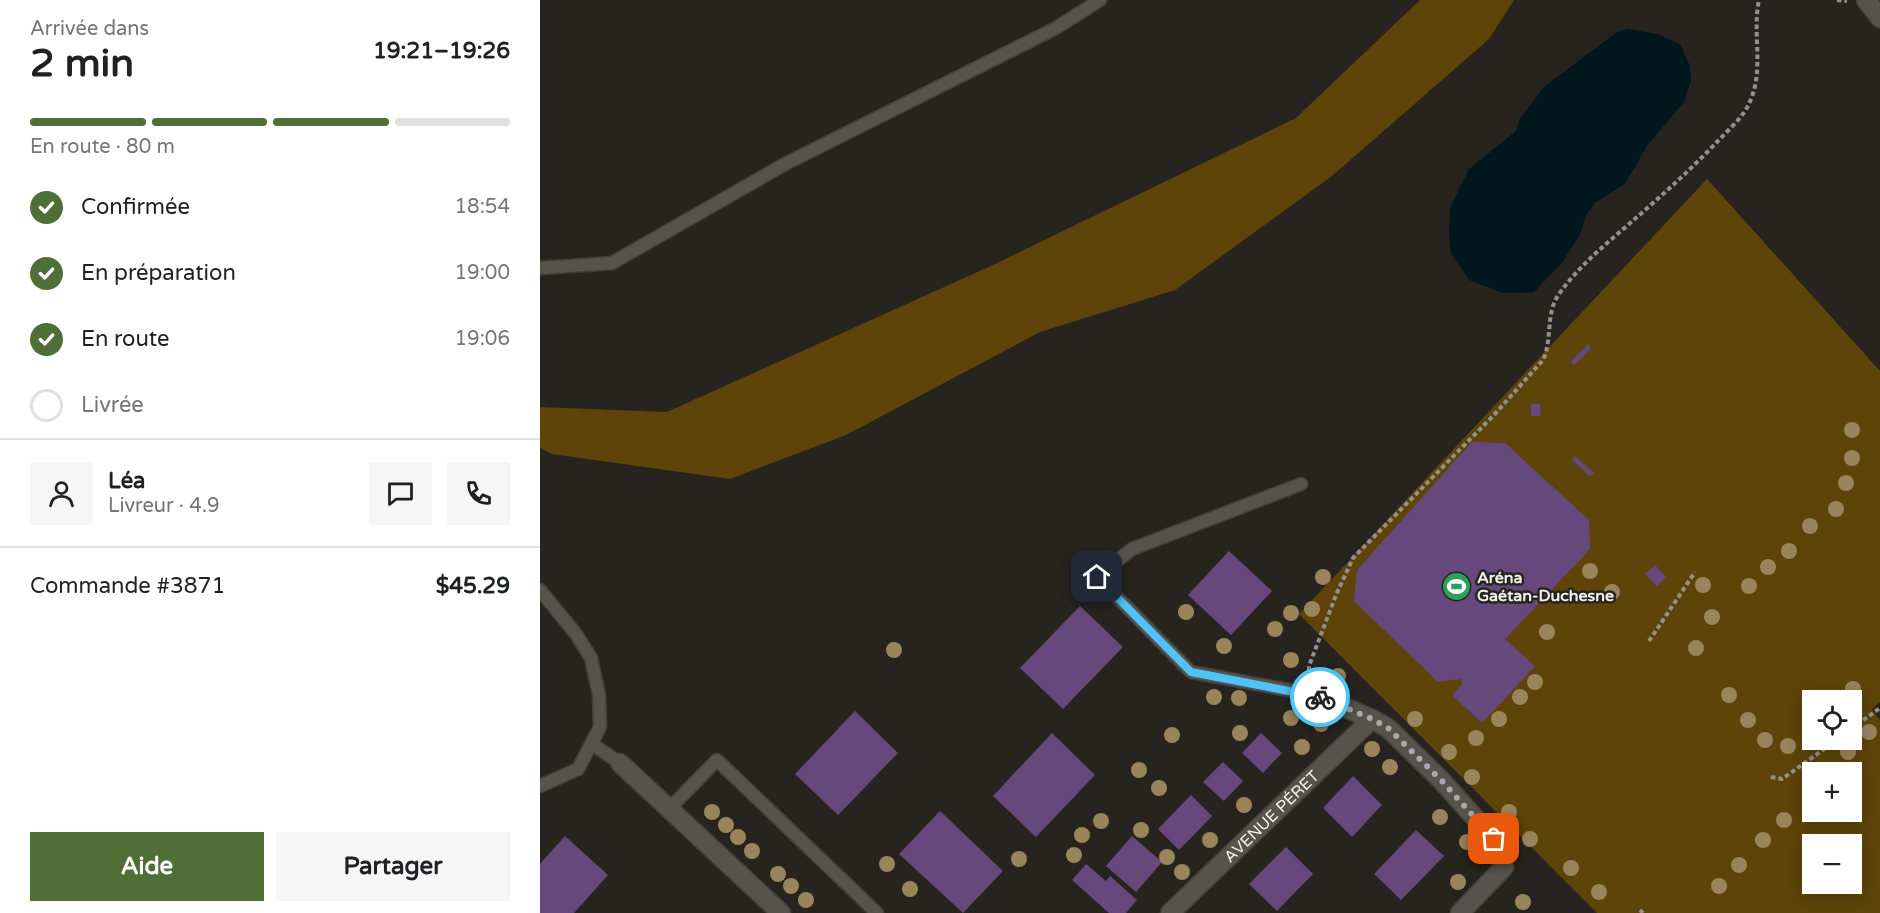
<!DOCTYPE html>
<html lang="fr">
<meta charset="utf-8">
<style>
body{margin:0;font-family:"Varela Round",sans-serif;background:#f6f6f6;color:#202124;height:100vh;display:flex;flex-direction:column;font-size:22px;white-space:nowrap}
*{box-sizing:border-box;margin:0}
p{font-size:20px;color:#757577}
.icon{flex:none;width:33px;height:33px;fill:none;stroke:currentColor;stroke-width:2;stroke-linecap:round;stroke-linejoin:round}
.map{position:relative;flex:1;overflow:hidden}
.drawer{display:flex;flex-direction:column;background:#fff;width:540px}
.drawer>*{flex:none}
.buttons{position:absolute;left:1262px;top:690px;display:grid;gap:12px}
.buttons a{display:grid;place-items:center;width:60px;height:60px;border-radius:0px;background:#fff;box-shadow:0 3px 15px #0003;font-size:30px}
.pin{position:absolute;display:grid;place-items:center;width:51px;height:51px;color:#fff;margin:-26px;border-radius:12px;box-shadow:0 3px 9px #0006}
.courier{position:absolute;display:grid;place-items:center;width:60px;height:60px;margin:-30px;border:4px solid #4fc3f7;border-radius:50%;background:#fff;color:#222;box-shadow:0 2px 8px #0007}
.summary em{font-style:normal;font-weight:700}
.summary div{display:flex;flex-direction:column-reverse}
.summary{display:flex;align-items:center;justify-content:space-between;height:102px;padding:0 30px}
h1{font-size:39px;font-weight:700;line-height:45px}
.bar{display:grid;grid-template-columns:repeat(4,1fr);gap:9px 6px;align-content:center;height:72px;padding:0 30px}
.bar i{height:8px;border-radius:4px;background:#e0e0e0}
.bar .current{background:#4e6f36}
.bar p{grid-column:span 4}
.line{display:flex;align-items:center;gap:15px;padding:0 30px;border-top:2px solid #e0e0e0}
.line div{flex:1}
.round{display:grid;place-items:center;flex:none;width:63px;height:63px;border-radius:0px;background:#f6f6f6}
ol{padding:0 30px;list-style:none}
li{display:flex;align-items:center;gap:18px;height:66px}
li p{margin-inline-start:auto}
li .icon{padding:6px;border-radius:50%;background:#4e6f36;color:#fff;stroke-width:4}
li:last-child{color:#757577}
li i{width:33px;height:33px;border:3px solid #e0e0e0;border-radius:50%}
.cta{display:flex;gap:12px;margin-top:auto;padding:12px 30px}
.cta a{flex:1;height:69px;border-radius:0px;background:#4e6f36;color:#fff;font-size:24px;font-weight:700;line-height:69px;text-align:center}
.cta a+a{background:#f6f6f6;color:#202124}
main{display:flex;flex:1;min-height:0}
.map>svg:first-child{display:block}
.green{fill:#5e4409;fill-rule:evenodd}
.water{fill:#00171e}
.building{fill:#67487d}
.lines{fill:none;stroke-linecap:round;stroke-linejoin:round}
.service-casing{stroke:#423f3a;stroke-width:15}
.minor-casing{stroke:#423f3a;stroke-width:21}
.tertiary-casing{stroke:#423f3a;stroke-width:21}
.path{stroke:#93918d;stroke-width:4;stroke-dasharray:4.5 3;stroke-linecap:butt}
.service{stroke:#56534d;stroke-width:12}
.minor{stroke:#56534d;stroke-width:18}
.tertiary{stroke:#56534d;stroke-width:18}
.tree{fill:#9a845c}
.done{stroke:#aba9a5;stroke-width:6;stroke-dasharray:0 10.8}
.route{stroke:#4fc3f7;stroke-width:8}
.labels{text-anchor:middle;stroke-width:5;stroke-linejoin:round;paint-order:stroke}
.poi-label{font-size:16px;font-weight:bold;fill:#f2f0ed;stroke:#27241f;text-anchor:start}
.street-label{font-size:16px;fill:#f2f0ed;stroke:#27241f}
</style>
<main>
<section class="drawer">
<div class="summary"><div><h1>2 min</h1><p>Arrivée dans</p></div><em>19:21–19:26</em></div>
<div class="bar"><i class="current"></i><i class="current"></i><i class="current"></i><i></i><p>En route · 80 m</p></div>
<ol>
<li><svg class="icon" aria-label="check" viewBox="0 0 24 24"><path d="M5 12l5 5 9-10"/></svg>Confirmée<p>18:54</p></li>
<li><svg class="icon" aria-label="check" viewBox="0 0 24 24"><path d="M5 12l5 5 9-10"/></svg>En préparation<p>19:00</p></li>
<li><svg class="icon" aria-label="check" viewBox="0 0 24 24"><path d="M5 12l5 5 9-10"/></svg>En route<p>19:06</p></li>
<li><i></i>Livrée</li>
</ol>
<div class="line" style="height:108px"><a class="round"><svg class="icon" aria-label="person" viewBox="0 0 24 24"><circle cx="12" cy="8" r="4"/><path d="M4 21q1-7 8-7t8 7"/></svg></a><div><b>Léa</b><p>Livreur · 4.9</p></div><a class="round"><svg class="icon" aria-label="chat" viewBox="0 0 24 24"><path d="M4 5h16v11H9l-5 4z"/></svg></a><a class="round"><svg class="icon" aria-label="phone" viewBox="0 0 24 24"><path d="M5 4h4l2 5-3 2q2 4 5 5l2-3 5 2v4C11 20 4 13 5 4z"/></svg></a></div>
<div class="line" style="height:78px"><div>Commande #3871</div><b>$45.29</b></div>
<div class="cta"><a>Aide</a><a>Partager</a></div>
</section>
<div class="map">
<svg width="1340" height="913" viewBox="0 0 1340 913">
<rect width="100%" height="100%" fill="#27241f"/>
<path class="green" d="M880 0H974L949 39 792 176 635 290 500 332 306 435 190 479 12 454 0 448V407L127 412 453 265 756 118Z
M1167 179 1340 371V702L1332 709 1340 720V913H1057L759 614ZM1272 700H1311V740H1272ZM1272 772H1311V812H1272ZM1272 844H1311V884H1272Z"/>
<path class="water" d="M1088 29 1117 34 1140 44 1150 66 1151 81 1144 102 1107 146 1085 184 1055 203 1046 215 1040 235 1021 264 994 292 963 293 929 280 911 254 909 233 910 208 929 169 976 131 980 118 1005 86 1077 32Z"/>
<path class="building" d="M1048 344 1051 349 1034 365 1031 361Z
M991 404H1000L1001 416H991Z
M932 442 965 443 1049 520 1050 549 965 639 995 666 942 723 912 695 922 684 921 679 898 682 814 601 817 570Z
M1035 456 1054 473 1050 476 1032 460Z
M689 551 732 591 691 635 648 595Z
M1115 565 1126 577 1117 586 1105 574Z
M540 606 583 647 523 709 480 668Z
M315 711 358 753 298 815 255 774Z
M512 733 555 775 496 837 453 796Z
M721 733 742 753 723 773 702 753Z
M683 762 703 781 684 801 663 782Z
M813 776 842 805 812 837 783 808Z
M651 795 672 816 639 850 618 829Z
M400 811 463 871 423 913 359 854Z
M876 830 904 856 861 900 834 874Z
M25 836 68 875 34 913H0V864Z
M592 836 622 862 596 892 566 866Z
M746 847 773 874 737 911 709 884Z
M546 864 566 881 570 876 597 900 586 913H569L532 880Z"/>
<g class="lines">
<defs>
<path id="service" d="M0 268 72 263 245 164 516 28 560 0
M761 484 592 549 557 577 651 672 776 695
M0 590 36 634 51 658 59 695 60 727 38 769 0 786
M52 744 80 763
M129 809 177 760 337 913"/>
<g id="minor">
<path d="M776 695 832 719 848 728 901 780 954 839 964 867 920 913"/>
<path id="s1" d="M630 913 832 719"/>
</g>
<path id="tertiary" d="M1326 0 1340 18
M80 763 241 913"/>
</defs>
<use href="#service" class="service-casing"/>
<use href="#minor" class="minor-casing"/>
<use href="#tertiary" class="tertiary-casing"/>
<path class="path" d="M1297 0 1307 1
M1109 641 1155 572
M772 677 769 674V666L796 595 813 558 954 415 1003 360C1013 338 1005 314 1019 294 1040 264 1070 241 1097 217 1125 193 1152 168 1177 142 1189 129 1205 116 1211 99 1224 67 1212 33 1219 0
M1311 729 1340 708
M1231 777 1242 779 1297 740
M1100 910 1103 913"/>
<use href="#service" class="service"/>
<use href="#minor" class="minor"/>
<use href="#tertiary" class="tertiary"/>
</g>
<g class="tree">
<circle cx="1312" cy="430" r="8"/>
<circle cx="1312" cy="458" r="8"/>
<circle cx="1306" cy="483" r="8"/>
<circle cx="1296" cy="509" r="8"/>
<circle cx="1270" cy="526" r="8"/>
<circle cx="1249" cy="551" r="8"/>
<circle cx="1228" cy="567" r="8"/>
<circle cx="1050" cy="571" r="8"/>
<circle cx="783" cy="577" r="8"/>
<circle cx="1163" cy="585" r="8"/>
<circle cx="1209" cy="586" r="8"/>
<circle cx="1072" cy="592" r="8"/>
<circle cx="772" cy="609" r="8"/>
<circle cx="646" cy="612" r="8"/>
<circle cx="751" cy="613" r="8"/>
<circle cx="1172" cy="617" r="8"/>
<circle cx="735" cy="629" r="8"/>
<circle cx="1007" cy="632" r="8"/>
<circle cx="684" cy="646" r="8"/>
<circle cx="1156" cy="648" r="8"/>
<circle cx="354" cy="650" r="8"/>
<circle cx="751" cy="660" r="8"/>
<circle cx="798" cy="676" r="8"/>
<circle cx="995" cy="682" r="8"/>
<circle cx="1313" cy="689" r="8"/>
<circle cx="1189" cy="695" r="8"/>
<circle cx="674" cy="697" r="8"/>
<circle cx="980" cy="697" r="8"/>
<circle cx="699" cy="698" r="8"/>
<circle cx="751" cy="718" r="8"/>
<circle cx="875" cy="719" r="8"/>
<circle cx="959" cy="719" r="8"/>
<circle cx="1208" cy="720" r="8"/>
<circle cx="781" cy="724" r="8"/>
<circle cx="1329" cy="732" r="8"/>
<circle cx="700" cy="733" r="8"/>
<circle cx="632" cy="735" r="8"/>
<circle cx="936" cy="738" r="8"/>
<circle cx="1225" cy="740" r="8"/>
<circle cx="1248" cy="746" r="8"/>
<circle cx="762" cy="747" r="8"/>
<circle cx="832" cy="749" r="8"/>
<circle cx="909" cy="752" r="8"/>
<circle cx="1308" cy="752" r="8"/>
<circle cx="850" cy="767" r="8"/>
<circle cx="599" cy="770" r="8"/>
<circle cx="932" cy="777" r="8"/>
<circle cx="619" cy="788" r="8"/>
<circle cx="704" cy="805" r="8"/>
<circle cx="172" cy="812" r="8"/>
<circle cx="969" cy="812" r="8"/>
<circle cx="900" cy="817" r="8"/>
<circle cx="1244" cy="820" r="8"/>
<circle cx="561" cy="821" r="8"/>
<circle cx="186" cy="825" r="8"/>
<circle cx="601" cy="830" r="8"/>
<circle cx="542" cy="835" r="8"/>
<circle cx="198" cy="837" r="8"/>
<circle cx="990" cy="839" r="8"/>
<circle cx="670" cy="840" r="8"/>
<circle cx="1223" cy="840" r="8"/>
<circle cx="927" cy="842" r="8"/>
<circle cx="212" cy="851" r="8"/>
<circle cx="534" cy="855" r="8"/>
<circle cx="627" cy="857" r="8"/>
<circle cx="479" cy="859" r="8"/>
<circle cx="347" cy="864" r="8"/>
<circle cx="1199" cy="865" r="8"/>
<circle cx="1031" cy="868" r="8"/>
<circle cx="642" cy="872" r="8"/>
<circle cx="238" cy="874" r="8"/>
<circle cx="918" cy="882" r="8"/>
<circle cx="251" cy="886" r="8"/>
<circle cx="1179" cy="886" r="8"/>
<circle cx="370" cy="889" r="8"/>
<circle cx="1059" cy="892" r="8"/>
<circle cx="266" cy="900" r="8"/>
<circle cx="983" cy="902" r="8"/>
</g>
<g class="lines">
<path class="done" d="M780 697 832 719 848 728 901 780 954 839"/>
<path class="route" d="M557 577 651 672 780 697"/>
</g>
<defs>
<symbol id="stadium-disc" viewBox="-11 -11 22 22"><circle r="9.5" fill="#2e9e5b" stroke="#27241f"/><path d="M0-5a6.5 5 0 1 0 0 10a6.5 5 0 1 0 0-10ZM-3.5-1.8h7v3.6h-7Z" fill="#fff"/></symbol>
</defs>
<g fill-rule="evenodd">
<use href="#stadium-disc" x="900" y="570" width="33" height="33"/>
</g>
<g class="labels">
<g class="poi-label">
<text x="937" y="583">Aréna<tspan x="937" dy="18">Gaétan-Duchesne</tspan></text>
</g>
<g class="street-label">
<text dy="6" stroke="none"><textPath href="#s1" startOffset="140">AVENUE PÉRET</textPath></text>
</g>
</g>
</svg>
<div class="buttons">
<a><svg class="icon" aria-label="locate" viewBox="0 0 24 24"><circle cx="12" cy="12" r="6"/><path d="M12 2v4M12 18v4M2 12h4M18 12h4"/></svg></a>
<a>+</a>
<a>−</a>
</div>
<div class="pin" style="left:954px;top:839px;background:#ea580c"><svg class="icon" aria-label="bag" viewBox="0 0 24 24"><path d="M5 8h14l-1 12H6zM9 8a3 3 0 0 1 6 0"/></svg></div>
<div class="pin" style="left:557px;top:577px;background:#1f2937"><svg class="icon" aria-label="home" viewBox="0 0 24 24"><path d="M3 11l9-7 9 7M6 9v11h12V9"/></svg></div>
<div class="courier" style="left:780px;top:697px"><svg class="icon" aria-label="bike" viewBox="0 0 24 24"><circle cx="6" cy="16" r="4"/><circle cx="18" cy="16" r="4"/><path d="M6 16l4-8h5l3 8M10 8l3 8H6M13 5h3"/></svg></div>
</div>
</main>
